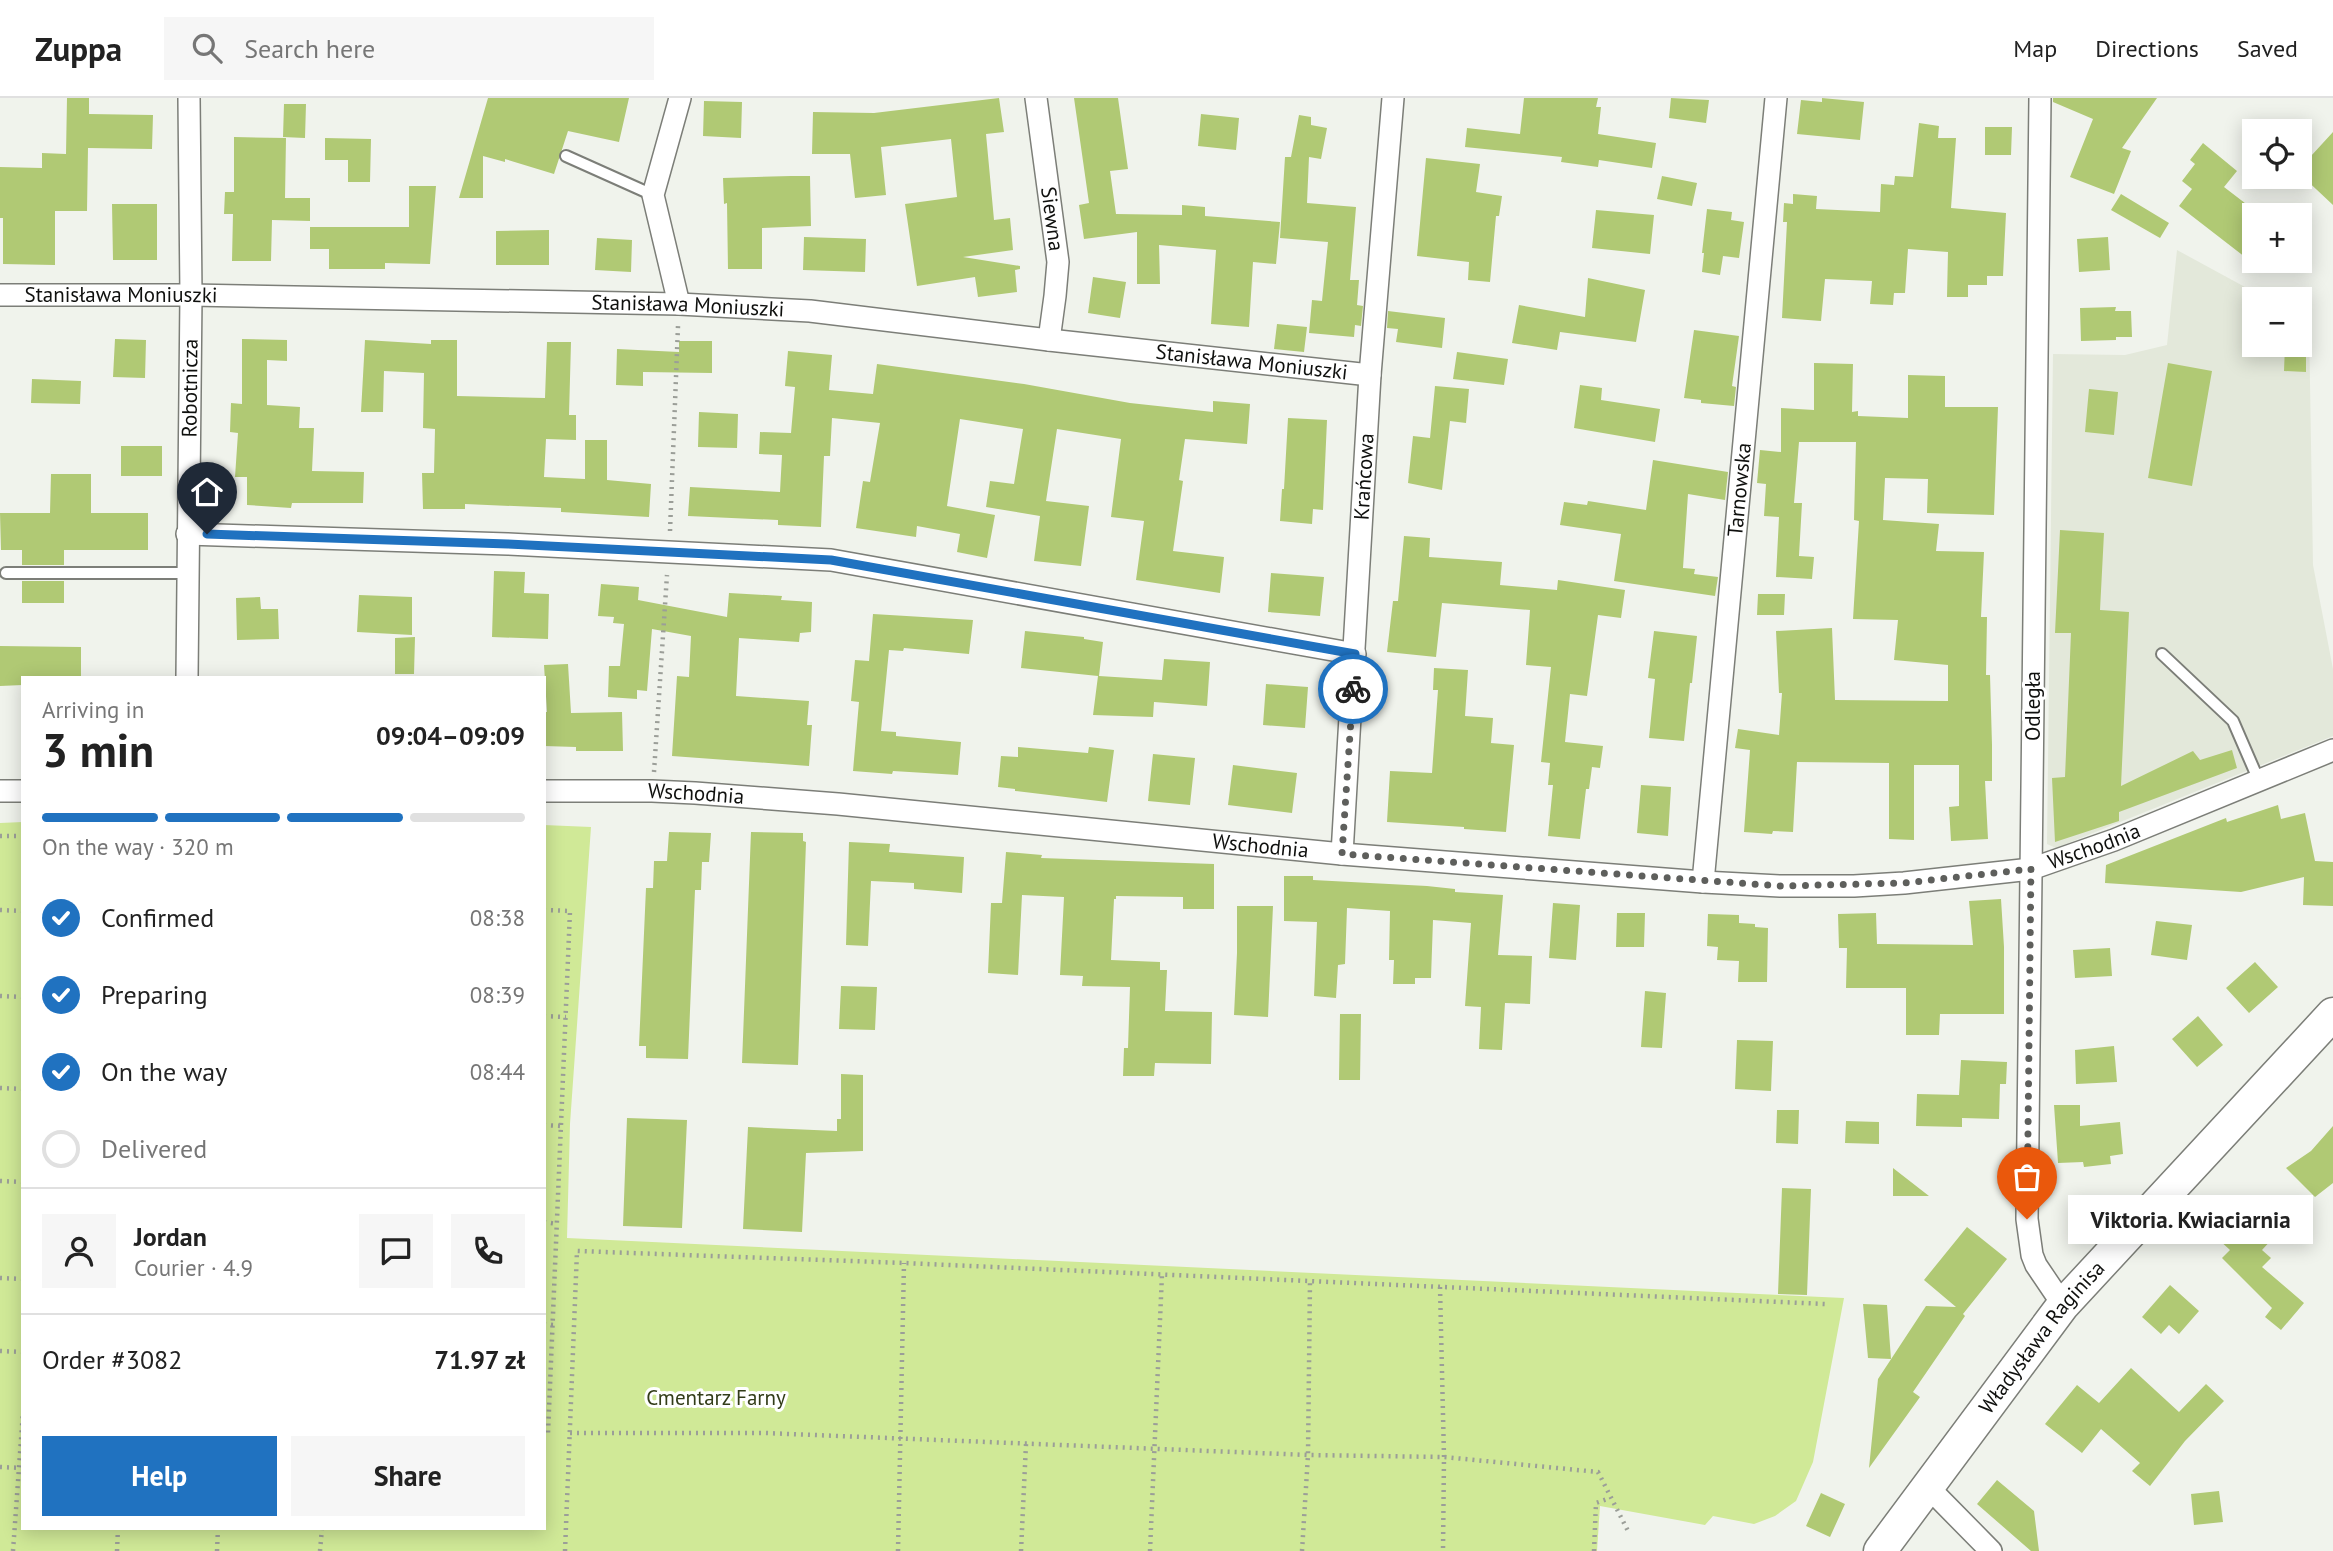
<!DOCTYPE html>
<meta charset="utf-8">
<style>
body{margin:0;font-family:"PT Sans",sans-serif;background:#f6f6f6;color:#222;height:100vh;display:flex;flex-direction:column;font-size:26px;white-space:nowrap}
*{box-sizing:border-box;margin:0}
p{font-size:23px;color:#767676}
.icon{flex:none;width:38px;height:38px;fill:none;stroke:currentColor;stroke-width:2;stroke-linecap:round;stroke-linejoin:round}
.map{position:relative;flex:1;overflow:hidden}
.sheet{position:absolute;left:21px;top:578px;width:525px;height:854px;display:flex;flex-direction:column;background:#fff;border-radius:0px;box-shadow:0 4px 18px #0003}
.sheet>*{flex:none}
.fabs{position:absolute;left:2242px;top:21px;display:grid;gap:14px}
.fabs a{display:grid;place-items:center;width:70px;height:70px;border-radius:0px;background:#fff;box-shadow:0 4px 18px #0003;font-size:35px}
.pin{position:absolute;display:grid;place-items:center;width:60px;height:60px;color:#fff;margin:-72px -30px;border-radius:50% 50% 50% 0;rotate:-45deg;box-shadow:0 0 7px #0007}
.pin .icon{rotate:45deg}
.courier{position:absolute;display:grid;place-items:center;width:70px;height:70px;margin:-35px;border:5px solid #2072c0;border-radius:50%;background:#fff;color:#222;box-shadow:0 2px 9px #0007}
.bubble{position:absolute;height:49px;border-radius:0px;background:#fff;box-shadow:0 4px 18px #0003;font-size:23px;font-weight:700;line-height:49px;text-align:center}
.summary em{font-style:normal;font-weight:700}
.summary div{display:flex;flex-direction:column-reverse}
.summary{display:flex;align-items:center;justify-content:space-between;height:119px;padding:0 21px}
h1{font-size:46px;font-weight:700;line-height:52px}
.bar{display:grid;grid-template-columns:repeat(4,1fr);gap:10px 7px;align-content:center;height:84px;padding:0 21px}
.bar i{height:9px;border-radius:5px;background:#e0e0e0}
.bar .active{background:#2072c0}
.bar p{grid-column:span 4}
.line{display:flex;align-items:center;gap:18px;padding:0 21px;border-top:2px solid #e0e0e0}
.line div{flex:1}
.round{display:grid;place-items:center;flex:none;width:74px;height:74px;border-radius:0px;background:#f6f6f6}
ol{padding:0 21px;list-style:none}
li{display:flex;align-items:center;gap:21px;height:77px}
li p{margin-inline-start:auto}
li .icon{padding:7px;border-radius:50%;background:#2072c0;color:#fff;stroke-width:4}
li:last-child{color:#767676}
li i{width:38px;height:38px;border:4px solid #e0e0e0;border-radius:50%}
.button{display:flex;gap:14px;margin-top:auto;padding:14px 21px}
.button a{flex:1;height:80px;border-radius:0px;background:#2072c0;color:#fff;font-size:28px;font-weight:700;line-height:80px;text-align:center}
.button a+a{background:#f6f6f6;color:#222}
header{display:flex;align-items:center;gap:42px;box-sizing:border-box;height:98px;padding:0 35px;background:#fff;border-bottom:2px solid #e0e0e0}
header strong{font-size:33px}
nav{display:flex;gap:38px;margin-inline-start:auto;font-size:24px}
.search{width:490px;height:63px;background:#f6f6f6;display:flex;align-items:center;gap:18px;box-sizing:border-box;padding:0 24px;border-radius:0px;color:#767676;font-size:26px}
.map>svg:first-child{display:block}
.built{fill:#e3e8da}
.green{fill:#d0e997}
.building{fill:#b0c974}
.lines{fill:none;stroke-linecap:round;stroke-linejoin:round}
.lane-casing{stroke:#7c7e78;stroke-width:14}
.street-casing{stroke:#7c7e78;stroke-width:24}
.secondary-casing{stroke:#7c7e78;stroke-width:35}
.path{stroke:#9b9e98;stroke-width:4.5;stroke-dasharray:2 5;stroke-linecap:butt}
.lane{stroke:#fff;stroke-width:10}
.street{stroke:#fff;stroke-width:21}
.secondary{stroke:#fff;stroke-width:32}
.done{stroke:#5e5f5c;stroke-width:7;stroke-dasharray:0 12.6}
.route{stroke:#2072c0;stroke-width:9}
.labels{text-anchor:middle;stroke-width:6;stroke-linejoin:round;paint-order:stroke}
.street-label{font-size:21px;fill:#0f100e;stroke:#fff}
.park-label{font-size:21px;fill:#323c18;stroke:#fff}
</style>
<header>
<strong>Zuppa</strong>
<div class="search"><svg class="icon" aria-label="search" viewBox="0 0 24 24"><circle cx="10" cy="10" r="6"/><path d="M15 15l6 6"/></svg>Search here</div>
<nav><a>Map</a><a>Directions</a><a>Saved</a></nav>
</header>
<div class="map">
<svg width="2333" height="1453" viewBox="0 0 2333 1453">
<rect width="100%" height="100%" fill="#f0f3ec"/>
<path class="built" d="M2177 152 2267 201H2254V247H2300V219L2309 224 2313 467 2333 571V638L2056 750 2047 746 2053 256 2125 257 2167 247Z"/>
<path class="green" d="M23 724V1430H544V727L591 729 570 1026 567 1140 1844 1200 1813 1364 1796 1403 1775 1418 1754 1426 1713 1418 1705 1427 1600 1408 1597 1453H0V725Z"/>
<path class="building" d="M67 0H89V16L153 17 152 51 88 50 87 113H55V167L3 166V120H0V69L42 70V55L66 56Z
M488 0H629L619 44 568 33 554 76 505 61V64L483 58V100H459Z
M999 0 1004 34 986 36 994 122 1010 120 1013 152 963 159 1020 168V171L1015 172 1017 194 978 199 975 179 917 188 905 106 957 99 951 41 881 49 886 97 855 100 850 56H812L813 14 874 15Z
M1074 0H1118L1128 71 1110 73 1116 116 1182 117V107L1205 109V118L1280 124 1276 166 1253 164 1249 229 1211 226 1216 152 1159 147 1160 186H1137V134L1084 141 1079 107 1089 105Z
M1524 0H1598L1596 9H1601L1598 36 1656 45 1652 70 1599 62 1598 69 1561 64 1562 59 1465 49 1467 30 1520 36Z
M1671 0 1709 2 1706 25 1669 20Z
M1822 0 1864 4 1860 42 1797 36 1801 2 1822 4Z
M2053 0H2157L2122 50 2131 53 2114 96 2070 79 2093 21 2053 4Z
M704 3 742 4 741 40 703 38Z
M284 6H306L305 40 283 39Z
M1201 16 1239 20 1236 52 1198 48Z
M1299 17 1311 19V27L1327 30 1321 61 1309 59 1307 105 1356 109 1350 182H1359L1357 207 1363 208 1361 228 1355 227 1354 239 1309 235 1312 202 1322 203 1328 144 1280 140 1285 59H1291Z
M1919 25 1939 28 1938 40H1956L1951 110 2006 115 2003 178H1987V187H1968V199H1947L1948 154 1908 151 1905 195H1894L1893 207 1870 206 1872 183 1825 181 1821 223 1782 220 1787 124H1783L1784 105 1793 106V96L1817 98 1816 111 1880 114 1881 86 1894 87 1895 78 1913 79Z
M1985 29H2012L2011 57H1985Z
M2333 34V107L2300 76V70Z
M234 39 286 40 285 100H310V123L272 122 271 163H232L233 116H224L225 94H234Z
M325 40 371 41 370 84H348V62H325Z
M2203 45 2237 73 2224 89 2254 112V166L2179 108 2192 91 2182 83 2195 66 2190 62Z
M1426 60 1480 66 1476 94 1502 98 1499 118H1496L1490 184 1468 182 1469 164 1417 158Z
M791 78H810L811 128 762 130V171H728L727 105 724 106 723 80Z
M1662 78 1697 85 1692 108 1657 101Z
M409 88H436L430 166 385 165V171H329V151H310V129H409Z
M2121 96 2169 125 2160 140 2111 112Z
M112 106H157V162H113Z
M1707 111 1732 114 1731 122 1744 124 1739 160 1723 158 1720 177 1702 174 1704 155H1702Z
M1596 112 1654 117 1650 156 1592 150Z
M549 132V167H496V133Z
M804 139 866 141 865 174 803 172Z
M2108 139 2110 172 2079 174 2077 141Z
M597 140 632 142 631 174 595 172Z
M1093 179 1126 184 1120 220 1088 215Z
M1588 180 1645 192 1636 244 1560 234 1557 252 1512 245 1519 207 1585 219Z
M2116 209 2115 213H2131L2132 239H2116V242L2081 243 2080 210Z
M1388 213 1445 220 1442 250 1396 244 1398 231 1387 230Z
M1277 226 1307 229 1304 254 1274 251Z
M1694 232 1739 238 1732 288 1736 289 1734 308 1701 305V302L1684 300Z
M115 241 146 242 145 280 113 279Z
M242 241 287 242V263L267 262V307L300 309 299 330H314L312 373 364 374 363 405H292L291 410 247 407V379H235L238 335 230 334 231 305 242 306Z
M365 242 431 246V242H457V298L545 300 547 244H571L569 317H576V342L546 341 544 379 585 381V342H607V382L651 386 649 419 561 414V410L465 406V411H423L422 375H434L435 331 423 330 424 275 384 273 383 314H361Z
M679 243H712V275L643 274V288L616 287 617 251 679 254Z
M2285 247H2306V274L2284 273Z
M788 253 832 257 829 292 873 296 877 266 1024 286 1130 305 1213 314V303L1250 306 1247 346 1185 341 1179 382 1183 383 1173 453 1224 459 1220 495 1136 482 1144 423 1111 419 1121 341 1057 331 1046 403 1089 408 1081 468 1034 463 1040 418 986 409 990 383 1014 386 1023 331 960 321 947 408 995 417 987 460 957 454 960 436 917 428 916 439 856 430 863 383 870 384 880 325 832 320 830 358H824L821 429 778 427V422L688 418 690 389 780 394 782 357 759 356 760 334 791 335 795 289 785 288Z
M1457 254 1508 261 1504 287 1453 281Z
M1814 265 1853 266 1852 314 1858 313V318L1908 320V277L1945 278V309H1998L1994 417 1927 415 1928 381 1885 380 1883 422 1939 426 1936 453 1984 454 1981 519H1987L1986 577H1990L1992 647V683H1985L1988 741 1951 743 1949 709 1959 708V667H1914V742L1889 741V665L1797 664 1793 734 1773 733 1772 736 1744 734 1750 652 1735 650 1738 631 1779 637 1782 595H1779L1776 533 1832 530 1835 602 1948 603V567L1894 562 1898 522 1853 521 1859 423 1854 422 1856 344H1799L1794 405H1802L1799 458 1814 459 1812 481 1776 479 1779 419 1764 418 1766 386 1757 385 1760 352 1781 354V310L1814 312Z
M2168 265 2212 273 2192 388 2148 380Z
M32 281 81 283 80 306 31 305Z
M1580 287 1602 290 1601 302 1660 311 1655 344 1574 330Z
M1435 288 1469 291 1466 325 1450 323 1442 392 1408 385 1413 338 1430 340Z
M2089 291 2118 294 2114 337 2085 334Z
M699 314 738 316 737 350 698 349Z
M1288 320 1327 322 1323 412 1313 411 1312 426 1280 423 1282 391H1284Z
M121 348H162V378H121Z
M1653 362 1728 374 1725 402 1688 396 1683 470 1695 471 1694 476 1718 479 1715 498 1614 483 1621 436 1560 427 1564 404 1587 407 1588 403 1646 412Z
M51 376H91V415H148V452H64V467H22V452H1L0 415H50Z
M2060 432 2104 435 2100 512 2129 514 2121 688 2193 653 2200 662 2232 652 2237 670 2119 714V723L2055 744 2052 680 2065 679 2071 535H2055Z
M1404 438 1430 440 1429 459 1502 464 1500 487 1557 492 1558 482 1625 492 1621 520 1598 517 1587 598 1570 596 1565 644 1603 648 1600 670 1592 669 1589 691H1586L1580 741 1548 738 1553 687H1548L1550 665 1541 664 1551 569 1526 567 1530 512 1442 505 1436 559 1387 554 1393 503H1398Z
M494 473 525 474 524 495 549 496 548 541 492 539Z
M1271 475 1324 479 1320 518 1268 514Z
M22 483H64V505H22Z
M601 486 639 489 638 502 727 519 729 495 782 498 781 502 812 504 811 534 800 535 799 544 739 540 736 598 809 603 807 627H812L809 668 672 658 677 578 689 579 691 538 652 531 647 593 637 592V601L608 599 609 568H620L624 526 613 525 614 519 598 518Z
M1758 496H1785L1784 517H1757Z
M359 497 412 499V537L357 534Z
M260 499 261 511H278L279 541 237 542 236 500Z
M873 516 973 522 969 556 904 550 903 553 889 552 881 633 896 634V638L961 644 958 677 893 673 892 676 853 673 859 604 851 603 855 562 869 563Z
M1025 533 1084 539V541L1103 544 1099 578 1162 582 1164 561 1210 564 1207 608 1154 604 1153 619 1093 617 1098 578 1021 570Z
M1654 533 1697 538 1692 585H1690L1684 643 1649 640 1655 581 1648 580Z
M415 539 414 576H395V540Z
M0 548 81 549V579H23V587L0 588Z
M568 566 571 615 622 614 623 653H576V649L544 648V614H547L544 567Z
M1434 570 1468 572 1465 618 1493 620 1491 645 1514 647 1506 734 1464 731V729L1387 724 1390 673 1432 675 1438 592H1433Z
M1266 586 1308 589 1305 630 1263 627Z
M1018 649 1088 655 1089 649 1114 652 1107 704 1015 693V691L998 689 1001 658 1018 659Z
M1153 656 1195 660 1190 707 1148 703Z
M1233 667 1297 675 1292 715 1228 707Z
M1641 687 1671 689 1668 738 1637 735Z
M2278 707 2281 721 2305 715 2315 763 2333 764V808L2303 807 2304 779 2241 794 2105 785 2106 767 2226 720 2227 724Z
M669 734 711 735 709 764H702L701 792H695L688 961 646 960V948H639L646 790H653L654 763H667Z
M751 734 803 735V743L806 744 798 967 742 965Z
M849 744 890 746 889 754 964 759 962 795 914 791V785L871 783 868 848 846 847Z
M1006 754 1042 757 1041 760 1214 766V811H1183V799L1116 798V801H1114L1111 862 1160 864V872H1167L1165 913 1212 914 1211 966 1155 965 1154 978H1123L1124 950H1128L1130 889 1082 888 1083 878 1060 877 1064 799 1022 797 1018 877 988 875 991 805H1002Z
M1284 778H1313V782L1427 788 1455 791V794L1503 797 1498 857 1532 858 1530 906 1505 905 1502 952 1479 951 1481 909 1465 908 1471 825 1433 822 1431 880H1415V886H1393L1394 862H1389L1390 813 1347 810 1345 866 1338 867 1336 900 1314 898 1317 824 1284 823Z
M2001 801 2004 849V916H1940L1939 937H1906V890H1846L1847 850H1839L1838 816 1876 815 1877 846 1973 847 1969 803Z
M1553 805 1580 807 1576 862 1549 860Z
M1237 808H1273L1268 919 1234 917 1237 855Z
M1617 815H1645L1644 849H1616Z
M1708 816 1739 817V825L1755 826V829L1768 830 1767 884H1738L1739 863 1717 862 1718 849 1707 848Z
M2156 823 2192 827 2187 862 2151 857Z
M2110 850 2112 878 2075 880 2073 852Z
M2255 864 2278 889 2249 915 2226 890Z
M841 888 877 889 875 932 839 931Z
M1645 893 1666 895 1662 950 1641 949Z
M1340 916H1361L1360 982H1339Z
M2198 918 2223 947 2197 969 2172 941Z
M1737 942 1773 943 1771 993 1735 991Z
M2114 948 2117 984 2076 986 2075 952Z
M1961 962 2007 964 2006 986H2000L1999 1021 1962 1020V1029L1916 1028 1917 996 1959 997Z
M841 976 863 977V1053L806 1055 802 1134 743 1131 748 1029 837 1033V1021H841Z
M2054 1007H2080V1028L2120 1024 2123 1056 2110 1058 2111 1066 2084 1069 2083 1064 2058 1065Z
M1777 1012H1799L1798 1046 1776 1045Z
M627 1020 687 1022 682 1130 623 1128Z
M1846 1023 1879 1024V1046L1845 1045Z
M2333 1028V1085L2315 1099 2286 1070 2311 1053Z
M1893 1070 1929 1098H1893Z
M1782 1090 1811 1091 1807 1197 1778 1196Z
M2246 1112 2274 1139 2262 1152 2271 1160 2262 1169 2304 1205 2281 1232 2265 1219 2272 1210 2222 1160 2230 1152 2218 1141Z
M1967 1129 2007 1161 1963 1216 1965 1218 1913 1294 1920 1299 1869 1370 1878 1281 1926 1208 1956 1209 1924 1182Z
M2170 1187 2199 1213 2179 1236 2169 1227 2161 1236 2142 1219Z
M1863 1206 1887 1207 1891 1261 1868 1260Z
M2131 1270 2179 1314 2206 1286 2224 1303 2185 1343 2150 1388 2132 1373 2140 1365 2101 1331 2082 1355 2045 1326 2077 1287 2099 1305Z
M1997 1382 2034 1413 2039 1453H2031L1977 1406Z
M2219 1393 2223 1424 2194 1427 2191 1396Z
M1821 1395 1845 1406 1830 1439 1806 1428Z"/>
<g class="lines">
<defs>
<path id="lane" d="M566 58 653 97
M6 475H187
M2162 556 2233 623 2259 683"/>
<g id="street">
<path id="s1" d="M1036 0 1058 164 1055 198 1049 242"/>
<path d="M2040 0 2027 1121 2032 1157 2036 1167 2063 1207"/>
<path id="s2" d="M0 197H191L679 206 810 213 1049 242 1370 277"/>
<path d="M679 206 653 97 680 0"/>
<path d="M187 436 508 446 831 462 1355 556"/>
<path id="s3" d="M187 579 191 197 189 0"/>
<path d="M0 693H23"/>
<path id="s4" d="M544 693H652L695 695 838 706 1342 756 1703 784 1780 788H1854L1904 785 2031 771 2114 742 2333 652"/>
<path id="s5" d="M1342 756 1370 277 1393 0"/>
<path id="s6" d="M1703 784 1776 0"/>
<path d="M1928 1389 1991 1453"/>
</g>
<g id="secondary">
<path id="s7" d="M1880 1453 2063 1207 2333 916"/>
</g>
</defs>
<use href="#lane" class="lane-casing"/>
<use href="#street" class="street-casing"/>
<use href="#secondary" class="secondary-casing"/>
<path class="path" d="M670 433 678 228
M654 674 667 477
M0 738H23
M0 812 23 813
M544 812 570 813 548 1335 544 1334
M0 898 23 899
M544 918 566 919
M0 990 23 991
M544 1027 561 1028
M0 1083 23 1084
M544 1124 557 1126
M0 1180 23 1181
M1440 1189 1444 1359 1443 1453
M544 1226 553 1227
M0 1253 23 1254
M570 1335H765L1308 1357 1444 1359 1598 1374 1629 1435
M0 1369 23 1370
M13 1453 23 1314
M117 1453 118 1430
M217 1453 218 1430
M320 1453 322 1430
M565 1453 577 1153 904 1165 1825 1206
M898 1453 904 1165
M1021 1453 1026 1346
M1150 1453 1162 1176
M1302 1453 1308 1357 1310 1183
M1594 1453 1596 1405 1610 1400"/>
<use href="#lane" class="lane"/>
<use href="#street" class="street"/>
<use href="#secondary" class="secondary"/>
</g>
<g class="lines">
<path class="done" d="M1353 591 1342 756 1780 788 1904 785 2031 771 2027 1121"/>
<path class="route" d="M207 436 508 446 831 462 1355 556 1353 591"/>
</g>
<g class="labels">
<g class="street-label">
<text dy="7" stroke="none"><textPath href="#s1" startOffset="122">Siewna</textPath></text>
<text dy="7" stroke="none"><textPath href="#s2" startOffset="121">Stanisława Moniuszki</textPath></text>
<text dy="7" stroke="none"><textPath href="#s2" startOffset="688">Stanisława Moniuszki</textPath></text>
<text dy="7" stroke="none"><textPath href="#s2" startOffset="1255">Stanisława Moniuszki</textPath></text>
<text dy="7" stroke="none"><textPath href="#s3" startOffset="289">Robotnicza</textPath></text>
<text dy="7" stroke="none"><textPath href="#s5" startOffset="378">Krańcowa</textPath></text>
<text dy="7" stroke="none"><textPath href="#s6" startOffset="394">Tarnowska</textPath></text>
<text transform="translate(2033 608) rotate(-90)" y="7">Odległa</text>
<text dy="7" stroke="none"><textPath href="#s4" startOffset="152">Wschodnia</textPath></text>
<text dy="7" stroke="none"><textPath href="#s4" startOffset="719">Wschodnia</textPath></text>
<text dy="7" stroke="none"><textPath href="#s4" startOffset="1559">Wschodnia</textPath></text>
<text dy="7" stroke="none"><textPath href="#s7" startOffset="268">Władysława Raginisa</textPath></text>
</g>
<g class="park-label">
<text x="716" y="1307">Cmentarz Farny</text>
</g>
</g>
</svg>
<div class="fabs">
<a><svg class="icon" aria-label="locate" viewBox="0 0 24 24"><circle cx="12" cy="12" r="6"/><path d="M12 2v4M12 18v4M2 12h4M18 12h4"/></svg></a>
<a>+</a>
<a>−</a>
</div>
<div class="pin" style="left:2027px;top:1121px;background:#ea580c"><svg class="icon" aria-label="bag" viewBox="0 0 24 24"><path d="M5 8h14l-1 12H6zM9 8a3 3 0 0 1 6 0"/></svg></div>
<div class="pin" style="left:207px;top:436px;background:#1f2937"><svg class="icon" aria-label="home" viewBox="0 0 24 24"><path d="M3 11l9-7 9 7M6 9v11h12V9"/></svg></div>
<div class="courier" style="left:1353px;top:591px"><svg class="icon" aria-label="bike" viewBox="0 0 24 24"><circle cx="6" cy="16" r="4"/><circle cx="18" cy="16" r="4"/><path d="M6 16l4-8h5l3 8M10 8l3 8H6M13 5h3"/></svg></div>
<div class="bubble" style="left:2068px;top:1097px;width:245px">Viktoria. Kwiaciarnia</div>
<section class="sheet">
<div class="summary"><div><h1>3 min</h1><p>Arriving in</p></div><em>09:04–09:09</em></div>
<div class="bar"><i class="active"></i><i class="active"></i><i class="active"></i><i></i><p>On the way · 320 m</p></div>
<ol>
<li><svg class="icon" aria-label="check" viewBox="0 0 24 24"><path d="M5 12l5 5 9-10"/></svg>Confirmed<p>08:38</p></li>
<li><svg class="icon" aria-label="check" viewBox="0 0 24 24"><path d="M5 12l5 5 9-10"/></svg>Preparing<p>08:39</p></li>
<li><svg class="icon" aria-label="check" viewBox="0 0 24 24"><path d="M5 12l5 5 9-10"/></svg>On the way<p>08:44</p></li>
<li><i></i>Delivered</li>
</ol>
<div class="line" style="height:126px"><a class="round"><svg class="icon" aria-label="person" viewBox="0 0 24 24"><circle cx="12" cy="8" r="4"/><path d="M4 21q1-7 8-7t8 7"/></svg></a><div><b>Jordan</b><p>Courier · 4.9</p></div><a class="round"><svg class="icon" aria-label="chat" viewBox="0 0 24 24"><path d="M4 5h16v11H9l-5 4z"/></svg></a><a class="round"><svg class="icon" aria-label="phone" viewBox="0 0 24 24"><path d="M5 4h4l2 5-3 2q2 4 5 5l2-3 5 2v4C11 20 4 13 5 4z"/></svg></a></div>
<div class="line" style="height:91px"><div>Order #3082</div><b>71.97 zł</b></div>
<div class="button"><a>Help</a><a>Share</a></div>
</section>
</div>
